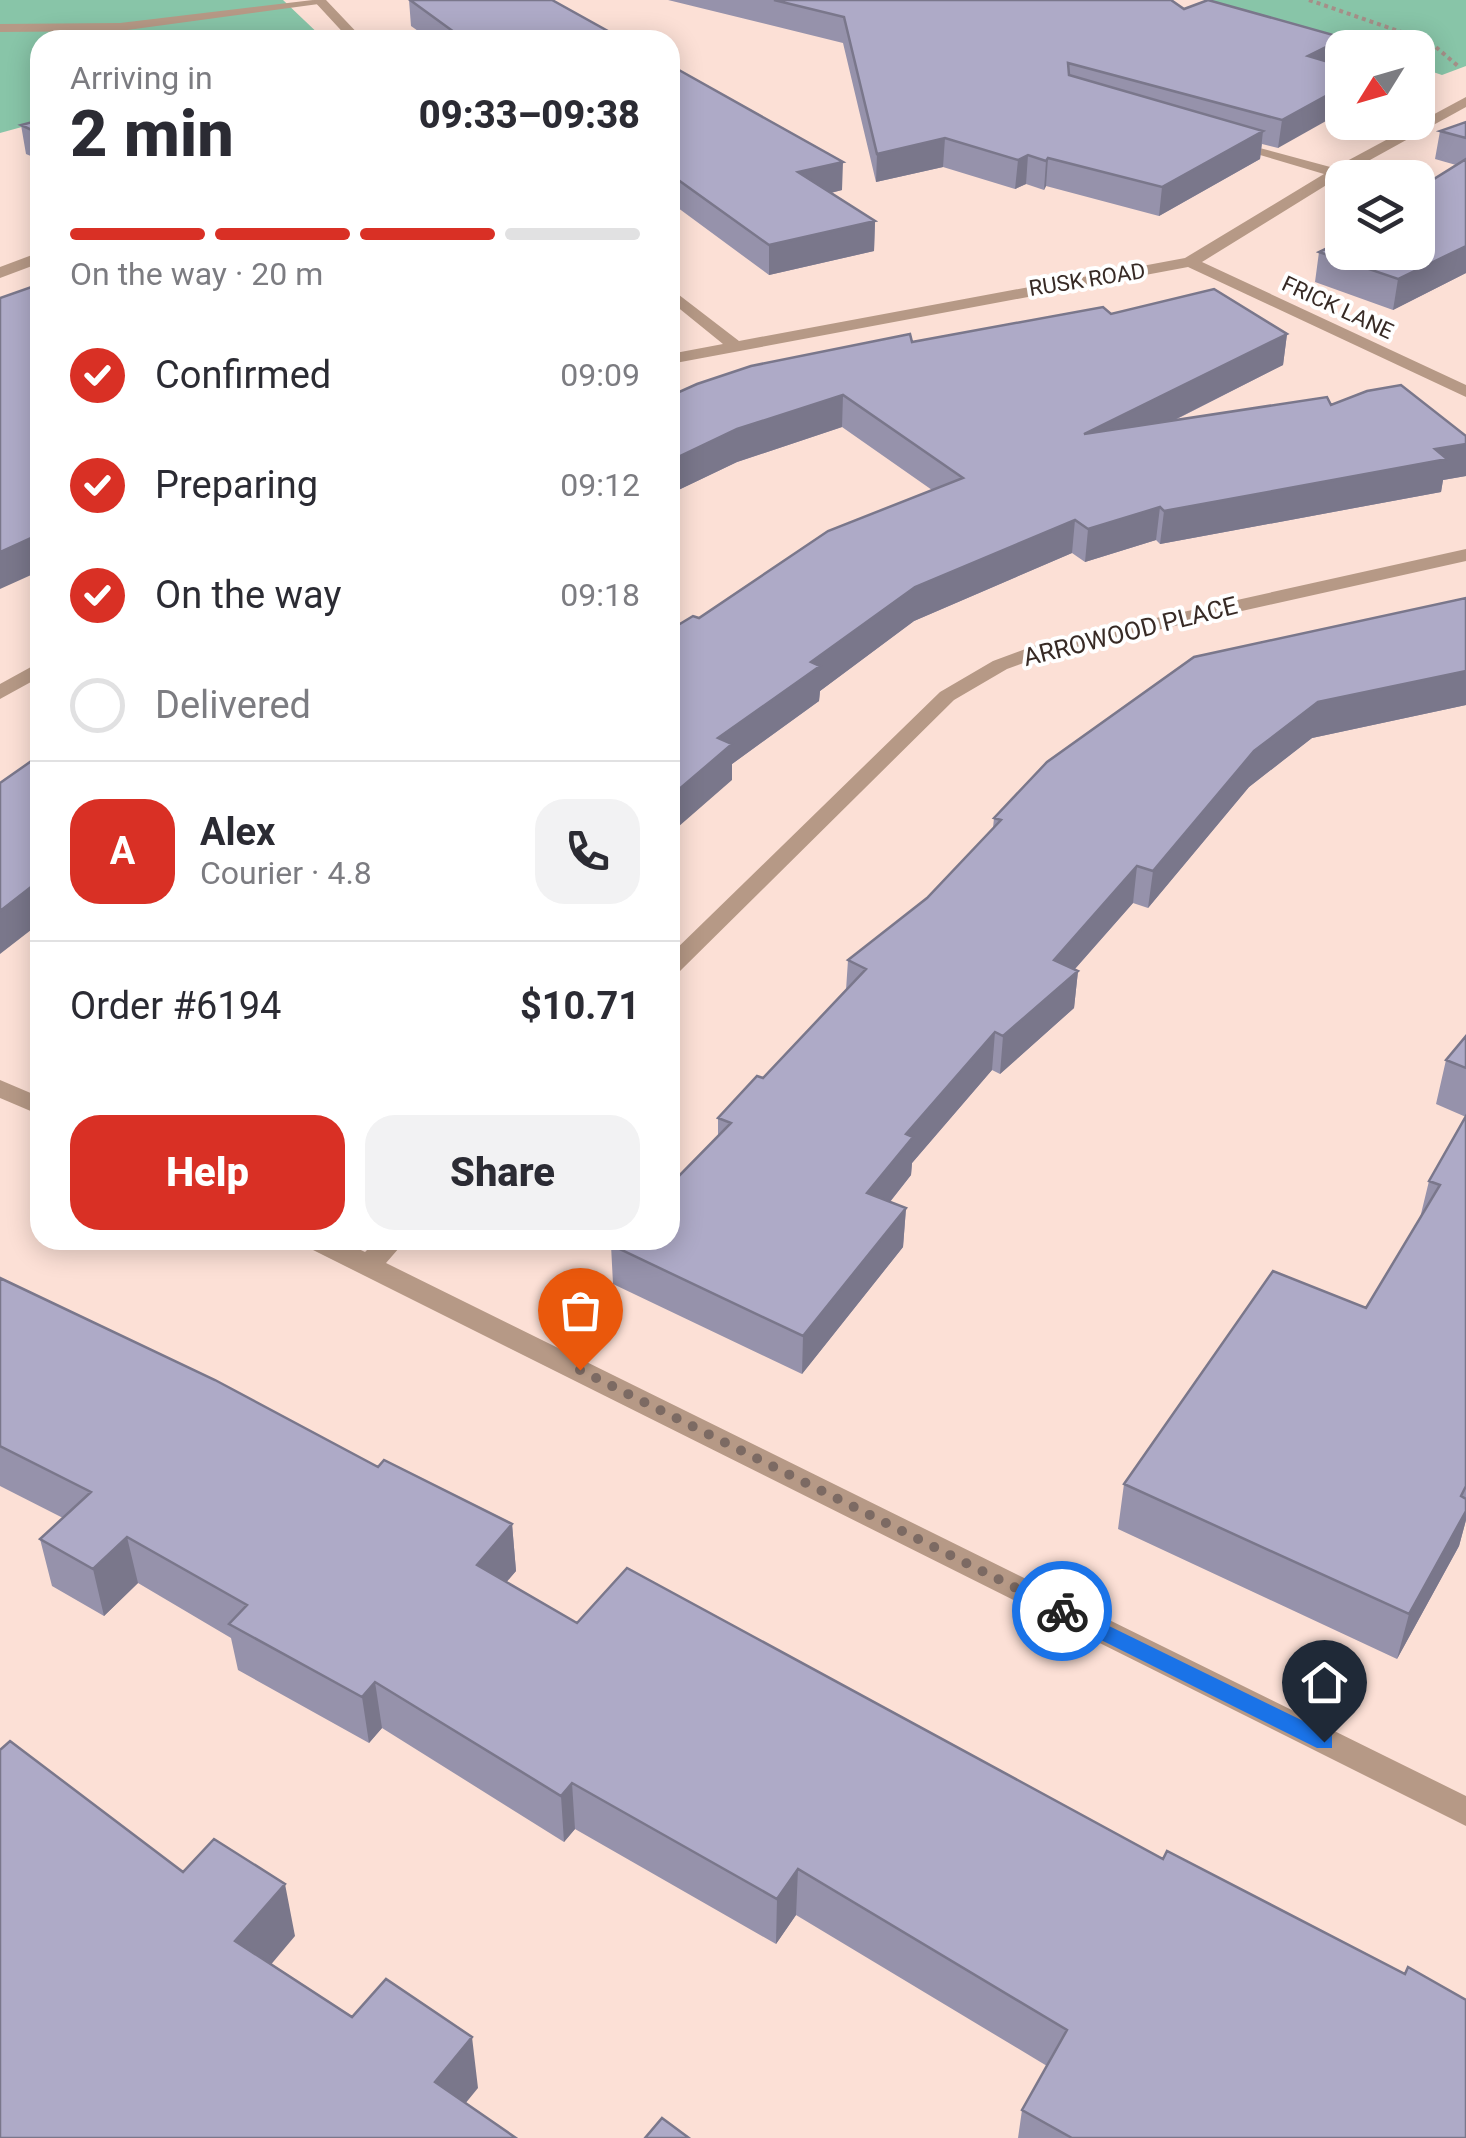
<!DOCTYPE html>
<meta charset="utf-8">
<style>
body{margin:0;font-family:Roboto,sans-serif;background:#f2f2f3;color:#2b2b33;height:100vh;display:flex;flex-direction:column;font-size:38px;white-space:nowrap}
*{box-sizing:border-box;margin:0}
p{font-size:32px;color:#7c7c81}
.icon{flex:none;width:55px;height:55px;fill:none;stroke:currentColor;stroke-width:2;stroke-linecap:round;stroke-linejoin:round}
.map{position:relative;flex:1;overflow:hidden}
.panel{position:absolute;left:30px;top:30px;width:650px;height:1220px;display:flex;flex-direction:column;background:#fff;border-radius:30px;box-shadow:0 5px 25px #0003}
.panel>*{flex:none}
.needle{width:65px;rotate:233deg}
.tools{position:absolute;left:1325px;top:30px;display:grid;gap:20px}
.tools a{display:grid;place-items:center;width:110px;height:110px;border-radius:20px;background:#fff;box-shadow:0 5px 25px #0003;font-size:50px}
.pin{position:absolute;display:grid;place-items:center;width:85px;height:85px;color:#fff;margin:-102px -42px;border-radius:50% 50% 50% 0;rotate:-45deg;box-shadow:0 0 10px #0007}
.pin .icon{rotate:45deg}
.courier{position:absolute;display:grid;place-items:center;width:100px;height:100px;margin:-50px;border:8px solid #1a73e8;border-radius:50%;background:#fff;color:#222;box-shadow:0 2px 12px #0007}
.overview em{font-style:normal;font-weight:800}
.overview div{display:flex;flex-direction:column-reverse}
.overview{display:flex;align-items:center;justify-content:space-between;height:170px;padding:0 40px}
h1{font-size:65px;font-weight:800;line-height:75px}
.bar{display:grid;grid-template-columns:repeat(4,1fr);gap:15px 10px;align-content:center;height:120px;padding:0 40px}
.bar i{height:12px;border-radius:8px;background:#e1e1e2}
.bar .current{background:#d93025}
.bar p{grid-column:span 4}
.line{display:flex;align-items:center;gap:25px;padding:0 40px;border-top:2px solid #e1e1e2}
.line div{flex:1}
.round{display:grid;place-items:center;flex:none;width:105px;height:105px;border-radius:30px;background:#f2f2f3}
ol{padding:0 40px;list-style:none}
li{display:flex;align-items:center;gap:30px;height:110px}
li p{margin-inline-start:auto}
li .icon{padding:10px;border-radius:50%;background:#d93025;color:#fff;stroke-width:4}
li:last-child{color:#7c7c81}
li i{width:55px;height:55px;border:5px solid #e1e1e2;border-radius:50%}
.action{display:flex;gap:20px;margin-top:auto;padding:20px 40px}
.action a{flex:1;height:115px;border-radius:30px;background:#d93025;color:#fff;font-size:40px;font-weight:800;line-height:115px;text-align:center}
.action a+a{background:#f2f2f3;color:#2b2b33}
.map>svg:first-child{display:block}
.green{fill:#88c5a8}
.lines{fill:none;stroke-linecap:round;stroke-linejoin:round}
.path{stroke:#a58f88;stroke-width:4;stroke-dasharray:4 4;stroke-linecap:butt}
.lane{fill:#b69986;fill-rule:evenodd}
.street{fill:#b69986;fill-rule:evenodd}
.wall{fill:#9692ab}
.shaded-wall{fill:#7a778b}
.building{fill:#aeaac7;stroke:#7a778b;stroke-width:2.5}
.route{fill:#1a73e8}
.done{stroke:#7c6a63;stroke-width:10;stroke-dasharray:0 18}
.labels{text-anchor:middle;stroke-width:8;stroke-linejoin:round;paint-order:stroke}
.far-street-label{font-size:22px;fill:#372a25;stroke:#fff}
.street-label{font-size:25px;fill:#372a25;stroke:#fff}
</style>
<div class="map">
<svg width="1466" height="2138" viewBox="0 0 1466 2138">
<rect width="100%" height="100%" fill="#fce0d6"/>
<path class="green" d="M0 0H283L325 40H40V122L0 133Z
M1209 0H1466V66L1442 75 1418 67V48L1357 47Z"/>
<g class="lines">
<path class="path" d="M1309 0 1430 42 1458 66"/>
<path class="lane" d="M313 0 326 3 120 31 0 32V24L120 23Z"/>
<path class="street" d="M313 0H326L364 40H350Z
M1466 97V107L1341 176 1202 262 1466 385V397L1188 267 670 364V354L723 344 670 301V288L739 341 1185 258 1324 174 1226 145V139L1334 168Z
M40 252V263L0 278V267Z
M1466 549V561L1045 655 1007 669 954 700 678 973 670 975V955L940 692 993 661 1039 644Z
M40 662V677L0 699V684Z
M0 1080 40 1097V1115L0 1098Z
M304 1240H340L365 1252 377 1240H406L386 1263 1466 1796V1826L307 1247Z"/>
</g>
<path class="wall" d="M409 0 624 40H431L411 26Z
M668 0H1171L1184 9 1344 38 1340 65 1278 148 1262 144 1260 159 1159 216 1046 186 1044 190 1026 184 1015 189 943 167 876 182 843 43Z
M670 65 842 190 831 193 875 221 874 251 769 275 670 202Z
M40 120V160L26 154 21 125Z
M1466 122V273L1393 310 1315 282 1319 252H1418L1456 165 1435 159 1440 131Z
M1111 314 1287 334 1283 365 1173 421 1331 405 1466 436V476L1443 480 1441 492 1160 544 1156 540 1085 562 1072 553 914 621 820 691 819 701 732 764V780L699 618 932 490 842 427 737 462 670 494V396L912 342Z
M1466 598V705L1312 738 1249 787 1148 908 1133 903 1075 969 1078 971 1074 1008 1000 1074 992 1070 912 1163 911 1175 890 1202 906 1208 903 1247 802 1374 613 1284 611 1245 718 1136V1118L763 1078 846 990 848 960 927 898 993 828 994 818Z
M1466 1036V1520L1459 1546 1397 1659 1118 1529 1124 1484 1366 1308 1420 1218 1429 1181 1466 1117 1436 1104 1446 1060Z
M0 1278 378 1467 512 1524 516 1571 506 1582 1466 2138H1018L1022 2110 1047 2066 796 1915 776 1944 575 1829 564 1842 382 1728 369 1743 238 1670 231 1638 138 1583 104 1616 52 1586 40 1539 63 1518 0 1486Z"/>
<path class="shaded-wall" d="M1344 38 1340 65 1308 56Z
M1342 87V112L1278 148 1282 120Z
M1263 131 1260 159 1159 216 1162 187Z
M945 138 943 167 876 182 877 154Z
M1028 155 1026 184 1015 189 1018 160Z
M1048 158 1046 186 1044 190 1046 161Z
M843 162 842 190 798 201V172Z
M875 221 874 251 769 275V245Z
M1466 246V273L1393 310 1398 279Z
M1287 334 1283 365 1081 467 1084 434Z
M843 395 842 427 737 462 670 494V461L737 429Z
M1466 444V476L1443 480 1441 492 1160 544 1164 511 1435 449Z
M1160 507 1156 540 1085 562 1088 529Z
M1075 520 1072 553 914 621 820 691 819 701 732 764V780L670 834V797L718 738 811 662 915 587Z
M40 534V571L0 589V552Z
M1466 671V705L1312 738 1249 787 1148 908 1153 871 1254 751 1318 702Z
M1137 866 1133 903 1058 988 1078 971 1074 1008 1000 1074 1003 1036 1054 960Z
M40 880V923L0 954V911Z
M995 1032 992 1070 912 1163 911 1175 866 1232 867 1193 906 1134Z
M906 1208 903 1247 802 1374 803 1336Z
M1466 1511V1520L1459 1546 1397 1659 1409 1614Z
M512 1524 516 1571 482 1611 477 1565Z
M127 1537 138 1583 104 1616 93 1569Z
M375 1682 382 1728 369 1743 362 1697Z
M572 1783 575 1829 564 1842 561 1796Z
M798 1869 796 1915 776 1944 777 1899Z
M285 1884 295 1936 247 1993 235 1941Z
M472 2037 478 2088 442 2132 435 2082Z"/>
<path class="building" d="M410 0H552L624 40H465Z
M774 0H1171L1184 9 1208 0 1344 38 1308 56 1342 66V87L1282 120 1068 63 1069 75 1263 131 1162 187 1048 158 1046 161 1028 155 1018 160 945 138 877 154 844 17Z
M670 65 843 162 798 172 875 221 769 245 670 174Z
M40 120V134L21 125Z
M1466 122V138L1440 131Z
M1466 159V246L1398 279 1319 252 1342 241V252H1418V189Z
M40 284V534L0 552V298Z
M1214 289 1287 334 1084 434 1327 397 1331 405 1367 391 1401 385 1466 436V444L1435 449 1447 459 1164 511 1160 507 1088 529 1075 520 915 587 811 662 820 666 718 738 732 744 670 797V630L693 616 699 618 828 531 963 478 843 395 737 429 670 461V396L697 384 751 366 910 334 912 342 1103 307 1111 314Z
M1466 598V671L1318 702 1254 751 1153 871 1137 866 1054 960 1078 971 1003 1036 995 1032 906 1134 913 1137 867 1193 906 1208 803 1336 611 1245 616 1240H670V1185L731 1123 718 1118 757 1076 763 1078 866 969 848 960 927 898 1001 820 994 818 1047 762 1194 657Z
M40 755V880L0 911V783Z
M1466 1036V1068L1446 1060Z
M1466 1116V1486L1461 1496 1466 1499V1511L1409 1614 1124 1484 1273 1271 1366 1308 1440 1185 1429 1181Z
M0 1278 215 1380 378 1467 384 1460 512 1524 477 1565 577 1623 627 1568 1163 1859 1167 1851 1405 1974 1408 1967 1466 2000V2138H1072L1022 2110 1067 2030 798 1869 777 1899 572 1783 561 1796 375 1682 362 1697 229 1624 247 1605 127 1537 93 1569 40 1539 91 1492 0 1446Z
M10 1741 183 1872 214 1839 285 1884 235 1941 352 2017 386 1979 472 2037 435 2082 516 2138H0V1750Z
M662 2118 689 2138H645Z"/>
<path class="route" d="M1062 1603 1332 1735V1748H1317L1055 1617 1052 1611Z"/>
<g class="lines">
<path class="done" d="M580 1370 1062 1611"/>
</g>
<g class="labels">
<g class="far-street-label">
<text transform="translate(1087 279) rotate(-9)" y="8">RUSK ROAD</text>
<text transform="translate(1338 307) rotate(25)" y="8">FRICK LANE</text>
</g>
<g class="street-label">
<text transform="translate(1130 631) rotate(-14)" y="9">ARROWOOD PLACE</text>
</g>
</g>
</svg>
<div class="tools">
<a><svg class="needle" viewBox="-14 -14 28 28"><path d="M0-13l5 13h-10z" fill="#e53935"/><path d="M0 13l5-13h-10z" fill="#7c7c81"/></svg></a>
<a><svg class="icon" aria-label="layers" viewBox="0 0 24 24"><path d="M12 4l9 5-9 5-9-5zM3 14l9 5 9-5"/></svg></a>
</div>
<div class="pin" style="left:580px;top:1370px;background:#ea580c"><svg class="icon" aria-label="bag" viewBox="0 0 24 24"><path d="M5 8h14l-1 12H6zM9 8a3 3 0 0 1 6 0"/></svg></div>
<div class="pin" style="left:1324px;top:1742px;background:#1f2937"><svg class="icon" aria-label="home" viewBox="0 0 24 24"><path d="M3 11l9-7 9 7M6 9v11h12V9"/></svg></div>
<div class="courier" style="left:1062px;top:1611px"><svg class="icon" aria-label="bike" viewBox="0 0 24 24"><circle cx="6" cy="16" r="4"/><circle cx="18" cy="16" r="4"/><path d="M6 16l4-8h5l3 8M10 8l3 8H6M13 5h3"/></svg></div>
<section class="panel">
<div class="overview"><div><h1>2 min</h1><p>Arriving in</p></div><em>09:33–09:38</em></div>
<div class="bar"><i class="current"></i><i class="current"></i><i class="current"></i><i></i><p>On the way · 20 m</p></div>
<ol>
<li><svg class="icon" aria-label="check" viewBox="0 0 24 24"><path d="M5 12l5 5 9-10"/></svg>Confirmed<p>09:09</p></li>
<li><svg class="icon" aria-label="check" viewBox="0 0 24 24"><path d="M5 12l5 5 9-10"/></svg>Preparing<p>09:12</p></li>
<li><svg class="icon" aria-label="check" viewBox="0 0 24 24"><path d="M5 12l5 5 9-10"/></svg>On the way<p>09:18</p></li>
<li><i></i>Delivered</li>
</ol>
<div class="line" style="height:180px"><b class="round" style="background:#d93025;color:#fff">A</b><div><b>Alex</b><p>Courier · 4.8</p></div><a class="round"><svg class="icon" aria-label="phone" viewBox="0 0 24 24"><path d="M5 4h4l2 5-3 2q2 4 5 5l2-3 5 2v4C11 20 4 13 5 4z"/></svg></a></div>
<div class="line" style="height:130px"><div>Order #6194</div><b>$10.71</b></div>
<div class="action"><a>Help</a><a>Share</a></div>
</section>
</div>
